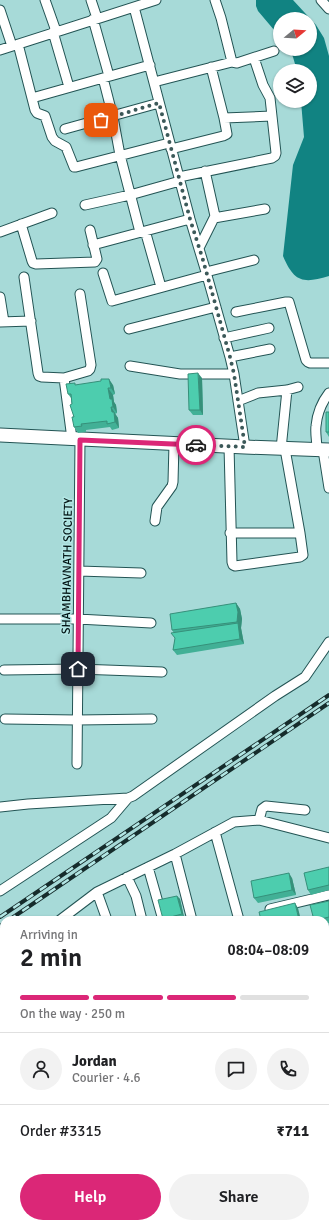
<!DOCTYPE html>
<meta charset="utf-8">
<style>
body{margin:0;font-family:Signika,sans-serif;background:#f2f2f2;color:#202124;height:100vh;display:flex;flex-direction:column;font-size:15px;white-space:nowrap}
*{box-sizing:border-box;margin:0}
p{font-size:13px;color:#757577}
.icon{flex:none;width:22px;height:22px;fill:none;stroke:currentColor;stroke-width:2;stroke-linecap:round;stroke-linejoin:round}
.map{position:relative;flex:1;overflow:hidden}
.sheet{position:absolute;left:0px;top:916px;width:329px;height:312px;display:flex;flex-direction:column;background:#fff;border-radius:12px 12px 0 0;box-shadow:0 1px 3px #0004}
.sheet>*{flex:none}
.needle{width:26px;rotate:72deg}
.tools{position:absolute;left:273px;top:12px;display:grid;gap:8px}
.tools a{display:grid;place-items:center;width:44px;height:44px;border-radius:50%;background:#fff;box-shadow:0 1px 3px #0004;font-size:20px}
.pin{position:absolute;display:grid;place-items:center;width:34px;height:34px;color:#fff;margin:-17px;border-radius:8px;box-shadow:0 2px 6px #0006}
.courier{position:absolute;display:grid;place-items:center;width:40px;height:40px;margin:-20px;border:3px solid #db2777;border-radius:50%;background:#fff;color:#222;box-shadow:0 1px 5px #0007}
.head em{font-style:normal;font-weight:600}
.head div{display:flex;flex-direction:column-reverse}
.head{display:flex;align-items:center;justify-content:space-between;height:68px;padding:0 20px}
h1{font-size:26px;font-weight:600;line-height:30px}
.bar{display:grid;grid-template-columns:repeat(4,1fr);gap:6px 4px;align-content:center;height:48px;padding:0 20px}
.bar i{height:5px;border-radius:3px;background:#e0e0e0}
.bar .active{background:#db2777}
.bar p{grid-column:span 4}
.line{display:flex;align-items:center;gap:10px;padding:0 20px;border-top:1px solid #e0e0e0}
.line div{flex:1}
.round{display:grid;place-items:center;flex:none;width:42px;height:42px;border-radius:21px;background:#f2f2f2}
.action{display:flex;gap:8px;margin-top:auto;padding:8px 20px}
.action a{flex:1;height:46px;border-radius:24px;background:#db2777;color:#fff;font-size:16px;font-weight:600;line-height:46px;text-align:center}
.action a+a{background:#f2f2f2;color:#202124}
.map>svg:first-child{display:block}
.water{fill:#118382}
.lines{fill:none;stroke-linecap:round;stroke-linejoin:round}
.minor-casing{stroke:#235454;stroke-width:11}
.highway-casing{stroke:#235454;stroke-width:15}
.minor{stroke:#fff;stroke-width:9}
.highway{stroke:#fff;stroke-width:13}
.rail-casing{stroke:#162c2c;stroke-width:4}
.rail{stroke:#b3e7e5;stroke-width:2.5;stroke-dasharray:8;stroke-linecap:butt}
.wall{fill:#42b096}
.shaded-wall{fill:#36907a}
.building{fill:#4dcdae;stroke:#36907a}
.done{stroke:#3c5959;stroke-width:4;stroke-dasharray:0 7.2}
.route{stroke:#db2777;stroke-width:5}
.labels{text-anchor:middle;stroke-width:3;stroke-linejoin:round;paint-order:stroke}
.street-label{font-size:12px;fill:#021414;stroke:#b3e7e5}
</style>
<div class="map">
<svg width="329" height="1228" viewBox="0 0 329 1228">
<rect width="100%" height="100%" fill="#a7dad8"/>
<path class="water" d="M256 0H293L316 25 324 38 329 56V276C303 284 294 282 283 256L293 165 304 137 301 101H310V71H297L293 57 289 49H310V19H280V37L258 11 256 6Z
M4 1105V1167L0 1163V1107Z
M41 1224H91L92 1228H43Z"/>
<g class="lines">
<defs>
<path id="minor" d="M45 0 56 31
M91 0 97 18
M321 0 329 9
M134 7 190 219 206 272 230 357 234 374 245 447
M0 10 12 46
M93 19 109 76
M53 32 69 87
M18 44 35 110 37 113 45 116 52 137 55 141 66 147 74 167H76L169 143
M0 50 156 0
M232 62 237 63 274 51
M103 78 113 117 120 155 140 232 146 234 161 287
M154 82 232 62 221 18 215 0
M32 98 103 78 150 65
M224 118 272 116
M65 129 159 103
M171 149 223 136 227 134 224 118 211 67
M179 177 272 158 275 156 276 153 270 98 263 85 254 58
M85 205 130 195 180 181
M214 218 265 209
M21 224 32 261 33 263 36 264 95 262 97 259 90 230
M0 232 52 213
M93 245 190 219
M199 248 215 216 205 171
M206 272 254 260
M103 273 112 301 207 275
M24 277 38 373 39 376 42 377 64 378 72 439
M0 297 4 322
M236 312 286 302H289L306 360 308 362 310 363H329
M0 322 31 321
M129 329 216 307
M224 338 269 328
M230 357 270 349
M130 366 180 374H234
M64 378 88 371 90 369 91 365 80 294
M238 401 258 393 287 390 298 387
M229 446 232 562 233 565 235 566 300 557 303 555 300 533 285 449
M281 449 287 390
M317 449C317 442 315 433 316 426 317 415 322 402 329 393
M323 450 329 488
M155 521 157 507 172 486 173 482 174 444
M230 533H300
M79 571 141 573
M0 619H78L151 623
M4 670 78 669 162 672
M5 719 77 720 152 719
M77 764 80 440
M0 807 28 804 128 798 133 796 275 696 305 677 329 642
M259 820 262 809 266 806 305 810
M215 832 239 920
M175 854 192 920
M148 867 163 920
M127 877 136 896 142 920
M0 891 111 818 128 798
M97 892 107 920
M270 909 329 895
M60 920 97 892 175 854 234 822 259 820 329 838
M325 941 329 940
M0 966 4 963
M0 1014 4 1022
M325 1029 329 1028
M325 1113 329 1112
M325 1148 329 1147
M111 1224 112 1228
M218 1224 219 1228
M309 1228 315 1227"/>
<path id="highway" d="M0 435 245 447 329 450"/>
</defs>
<use href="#minor" class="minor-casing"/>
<use href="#highway" class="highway-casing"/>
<use href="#minor" class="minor"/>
<use href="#highway" class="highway"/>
<defs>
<path id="rail" d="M0 917 329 695
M9 920 329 703
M0 926 4 924"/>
</defs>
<use href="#rail" class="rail-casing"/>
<use href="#rail" class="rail"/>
</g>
<path class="wall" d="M202 378 203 415H193L189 410Z
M76 385H113L115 394 113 395 114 402 116 405 117 413 115 414 118 418 119 428 112 430 110 427 86 430V432L78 433 74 427V417L71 398 68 394Z
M329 412V437L326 432Z
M236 603 240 609 242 619 241 628 244 644 177 655 173 650 175 638 174 633 172 630Z
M329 867V890L311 895 308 890Z
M292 878 296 895 258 903 254 898Z
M177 896 180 899 184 917 173 920H164L163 919Z
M329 901V923L325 924V920H314Z
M185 1224H198L187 1227Z"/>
<path class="shaded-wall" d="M198 373 202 378 203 415 200 410Z
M109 379 113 385 115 394 111 388Z
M108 388 113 395 114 402 116 405 117 413 113 407 110 399Z
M111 407 118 418 119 428 115 422Z
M236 603 240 609 242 619 241 628 244 644 240 639 238 623 237 622Z
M289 873 292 878 296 895 292 890Z
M177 896 180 899 184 917 182 914Z
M295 903 298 908 301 920H299Z"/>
<path class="building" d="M198 373 200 410H189L188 374Z
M101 379H109L111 388H108L110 399H112L113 407H111L112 412H114L115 422 107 424V421L81 424 82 426 74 427 72 417H74L70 405 72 404 71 394H68L66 384 75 383V385L101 381Z
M326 412H329V432H326Z
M236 603 238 612 237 622 172 630 170 614Z
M238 623 240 639 173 650 175 638 171 633Z
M329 867V885L308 890 304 873Z
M289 873 292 890 254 898 251 881Z
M177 896 182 914 163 919 158 900Z
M329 901V917L317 920H314L310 905Z
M295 903 299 920H261L259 912Z"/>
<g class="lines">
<path class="done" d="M101 120 159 103 190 219 203 260 230 357 234 374 245 447 196 445"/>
<path class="route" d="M78 669 80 440 196 445"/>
</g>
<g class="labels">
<g class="street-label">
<text transform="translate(67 566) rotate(-89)" y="4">SHAMBHAVNATH SOCIETY</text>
</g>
</g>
</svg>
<div class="tools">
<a><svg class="needle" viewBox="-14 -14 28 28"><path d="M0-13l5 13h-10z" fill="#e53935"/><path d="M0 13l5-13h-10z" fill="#757577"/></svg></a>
<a><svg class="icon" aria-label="layers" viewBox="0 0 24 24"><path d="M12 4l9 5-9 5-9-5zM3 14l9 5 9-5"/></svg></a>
</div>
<div class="pin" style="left:101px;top:120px;background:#ea580c"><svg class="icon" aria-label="bag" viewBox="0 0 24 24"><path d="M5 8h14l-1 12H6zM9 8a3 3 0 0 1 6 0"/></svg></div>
<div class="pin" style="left:78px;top:669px;background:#1f2937"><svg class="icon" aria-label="home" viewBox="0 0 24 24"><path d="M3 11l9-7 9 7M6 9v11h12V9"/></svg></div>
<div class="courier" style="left:196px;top:445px"><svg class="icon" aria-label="car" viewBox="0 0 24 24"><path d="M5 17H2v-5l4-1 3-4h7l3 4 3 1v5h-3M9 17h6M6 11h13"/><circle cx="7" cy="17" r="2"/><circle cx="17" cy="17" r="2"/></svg></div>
<section class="sheet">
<div class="head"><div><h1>2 min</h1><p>Arriving in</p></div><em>08:04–08:09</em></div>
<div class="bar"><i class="active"></i><i class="active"></i><i class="active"></i><i></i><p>On the way · 250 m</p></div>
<div class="line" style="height:72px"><a class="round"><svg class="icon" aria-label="person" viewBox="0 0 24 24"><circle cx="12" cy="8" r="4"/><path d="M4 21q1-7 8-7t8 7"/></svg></a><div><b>Jordan</b><p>Courier · 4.6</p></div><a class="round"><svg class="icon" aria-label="chat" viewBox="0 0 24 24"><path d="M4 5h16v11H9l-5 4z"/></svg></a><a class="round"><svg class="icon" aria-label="phone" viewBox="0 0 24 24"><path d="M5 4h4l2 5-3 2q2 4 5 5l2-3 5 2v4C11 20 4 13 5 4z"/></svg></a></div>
<div class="line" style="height:52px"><div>Order #3315</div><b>₹711</b></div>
<div class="action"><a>Help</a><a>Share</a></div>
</section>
</div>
